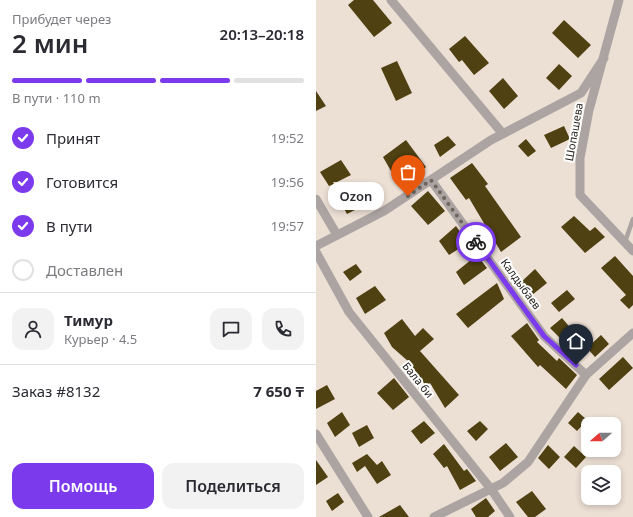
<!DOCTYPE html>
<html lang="ru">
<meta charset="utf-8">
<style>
body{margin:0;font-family:"Noto Sans",sans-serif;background:#f2f2f3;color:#2b2b33;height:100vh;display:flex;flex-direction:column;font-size:15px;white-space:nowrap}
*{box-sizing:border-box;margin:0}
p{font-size:13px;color:#7c7c81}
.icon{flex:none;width:22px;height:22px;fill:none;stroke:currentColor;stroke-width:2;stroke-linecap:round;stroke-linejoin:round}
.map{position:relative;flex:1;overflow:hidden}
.details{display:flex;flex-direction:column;background:#fff;width:316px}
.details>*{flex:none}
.needle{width:26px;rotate:250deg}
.buttons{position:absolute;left:265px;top:417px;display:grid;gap:8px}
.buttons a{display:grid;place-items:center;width:40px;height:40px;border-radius:8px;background:#fff;box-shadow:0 2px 6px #0003;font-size:20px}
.pin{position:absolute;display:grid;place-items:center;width:34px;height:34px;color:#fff;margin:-41px -17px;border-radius:50% 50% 50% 0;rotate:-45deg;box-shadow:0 0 4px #0007}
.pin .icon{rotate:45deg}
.courier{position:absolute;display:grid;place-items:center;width:40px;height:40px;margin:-20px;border:3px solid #7c3aed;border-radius:50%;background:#fff;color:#222;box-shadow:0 1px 5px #0007}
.bubble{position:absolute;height:28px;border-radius:12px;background:#fff;box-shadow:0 2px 6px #0003;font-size:13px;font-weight:600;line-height:28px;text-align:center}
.headline em{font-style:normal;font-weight:600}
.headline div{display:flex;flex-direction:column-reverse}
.headline{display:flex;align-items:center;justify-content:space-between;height:68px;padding:0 12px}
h1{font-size:26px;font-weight:600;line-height:30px}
.bar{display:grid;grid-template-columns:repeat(4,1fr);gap:6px 4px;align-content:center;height:48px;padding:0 12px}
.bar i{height:5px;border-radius:3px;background:#e1e1e2}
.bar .current{background:#7c3aed}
.bar p{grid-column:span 4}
.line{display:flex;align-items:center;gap:10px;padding:0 12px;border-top:1px solid #e1e1e2}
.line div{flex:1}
.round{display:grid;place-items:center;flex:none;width:42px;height:42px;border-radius:12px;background:#f2f2f3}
ol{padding:0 12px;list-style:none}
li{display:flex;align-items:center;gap:12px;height:44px}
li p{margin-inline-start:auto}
li .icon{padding:4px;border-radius:50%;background:#7c3aed;color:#fff;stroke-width:4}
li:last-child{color:#7c7c81}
li i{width:22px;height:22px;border:2px solid #e1e1e2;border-radius:50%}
.primary-button{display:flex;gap:8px;margin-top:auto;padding:8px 12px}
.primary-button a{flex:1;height:46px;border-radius:12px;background:#7c3aed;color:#fff;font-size:16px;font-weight:600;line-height:46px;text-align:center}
.primary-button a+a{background:#f2f2f3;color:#2b2b33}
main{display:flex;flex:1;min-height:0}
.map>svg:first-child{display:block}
.building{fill:#4f4111}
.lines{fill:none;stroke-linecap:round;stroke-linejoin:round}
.service{stroke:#aca4a2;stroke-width:4.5}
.minor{stroke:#aca4a2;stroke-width:9}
.done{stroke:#6d655e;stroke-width:4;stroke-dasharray:0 7.2}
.route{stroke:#7c3aed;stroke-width:5}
.labels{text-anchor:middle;stroke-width:4;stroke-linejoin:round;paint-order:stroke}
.street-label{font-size:11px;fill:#28231f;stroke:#fff}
</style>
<main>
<section class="details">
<div class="headline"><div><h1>2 мин</h1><p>Прибудет через</p></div><em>20:13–20:18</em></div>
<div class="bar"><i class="current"></i><i class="current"></i><i class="current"></i><i></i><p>В пути · 110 m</p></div>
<ol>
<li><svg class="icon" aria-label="check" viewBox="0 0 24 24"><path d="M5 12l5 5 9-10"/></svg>Принят<p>19:52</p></li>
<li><svg class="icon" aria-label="check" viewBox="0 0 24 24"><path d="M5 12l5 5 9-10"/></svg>Готовится<p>19:56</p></li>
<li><svg class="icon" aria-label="check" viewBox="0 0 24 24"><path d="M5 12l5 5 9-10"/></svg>В пути<p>19:57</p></li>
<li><i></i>Доставлен</li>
</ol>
<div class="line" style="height:72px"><a class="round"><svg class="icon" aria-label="person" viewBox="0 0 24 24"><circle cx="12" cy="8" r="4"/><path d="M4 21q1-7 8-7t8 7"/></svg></a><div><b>Тимур</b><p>Курьер · 4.5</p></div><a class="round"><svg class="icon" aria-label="chat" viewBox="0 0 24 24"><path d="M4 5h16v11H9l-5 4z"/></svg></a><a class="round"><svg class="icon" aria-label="phone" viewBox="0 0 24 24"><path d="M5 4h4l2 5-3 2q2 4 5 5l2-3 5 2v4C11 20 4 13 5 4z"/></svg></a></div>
<div class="line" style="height:52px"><div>Заказ #8132</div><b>7 650 ₸</b></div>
<div class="primary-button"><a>Помощь</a><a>Поделиться</a></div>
</section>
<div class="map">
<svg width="317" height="517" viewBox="0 0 317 517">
<rect width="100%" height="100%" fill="#ecdfd4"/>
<path class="building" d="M38 0H57L76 23 58 37 32 5Z
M248 20 275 45 262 58 236 33Z
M149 36 173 63 158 75 146 60 143 62 133 49Z
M81 61 96 93 80 101 65 68Z
M243 64 256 76 243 90 230 78Z
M187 78 202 96 188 109 173 91Z
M0 91 10 106 0 111Z
M248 126 254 139 235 148 228 135Z
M132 136 140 145 124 157 118 145Z
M210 139 220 151 212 157 202 146Z
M90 140 110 167 84 187 67 157Z
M25 160 35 175 21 182H17L18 184 13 186 4 172Z
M156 163 172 184 169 186 205 237 185 252 153 198 150 200 134 178Z
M48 185 57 201 31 214 22 198Z
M112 191 129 211 112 225 95 206Z
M258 216 274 231 279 227 289 237 269 253 245 227Z
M140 226 152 243 133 255 123 241Z
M161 255 171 268 148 285 140 272Z
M299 256 317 276V305L313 309 304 300 310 295 285 268Z
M40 264 46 272 34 281 27 272Z
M219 269 231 283 211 299 203 284Z
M181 283 188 299 152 328 140 314Z
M59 286 70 300 49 314 40 298Z
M251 290 259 299 243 312 235 303Z
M246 318 257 331 247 341 234 328Z
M86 319 99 336 107 328 118 339 104 351 143 395 129 408 114 383 110 386 93 362 76 347 68 333Z
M211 323 223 340 221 342 241 361 243 358 261 375 250 389 224 365 222 367 195 336Z
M285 335 293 344 279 357 271 348Z
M307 357 317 368 293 390 283 379Z
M78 378 93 397 77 410 61 393Z
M11 385 19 399 0 409V391Z
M26 412 34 425 19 437 11 423Z
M262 412 271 420 261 431 252 423Z
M108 421 119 433 105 444 95 431Z
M164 421 172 429 160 441 151 431Z
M51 425 58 438 43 447 36 433Z
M190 443 202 457 184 471 173 457Z
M128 444 148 471 151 469 160 481 144 490 131 466 128 468 117 454Z
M232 445 244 457 233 469 222 458Z
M258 446 270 457 260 468 248 457Z
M51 454 61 465 66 461 75 475 61 484 49 466 41 472 36 463Z
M0 460 12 477 0 485Z
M216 491 230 509 219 517H212L200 502Z
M22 493 28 502 16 511 10 501Z
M170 498 179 511 172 517H160L155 509Z
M84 505 93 517H63Z"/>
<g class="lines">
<path class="service" d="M309 242 317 219"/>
<path class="minor" d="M75 0 187 134
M303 0 273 110 264 158V195L317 251
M115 180 228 336 270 375
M0 199 21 235
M0 246 68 211 175 140 265 93 288 58
M0 252 33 312 175 489 194 517
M0 434 52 517
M118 517 187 483 212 462 270 375 317 333"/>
</g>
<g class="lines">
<path class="done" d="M92 196 115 180 160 242"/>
<path class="route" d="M160 242 228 336 260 365"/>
</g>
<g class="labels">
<g class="street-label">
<text transform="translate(258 132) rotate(-80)" y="4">Шопашева</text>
<text transform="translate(205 284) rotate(54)" y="4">Калдыбаев</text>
<text transform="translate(102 380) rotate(51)" y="4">Бала би</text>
</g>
</g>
</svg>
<div class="buttons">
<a><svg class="needle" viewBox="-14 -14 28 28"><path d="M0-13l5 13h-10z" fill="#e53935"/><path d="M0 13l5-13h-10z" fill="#7c7c81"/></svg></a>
<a><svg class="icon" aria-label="layers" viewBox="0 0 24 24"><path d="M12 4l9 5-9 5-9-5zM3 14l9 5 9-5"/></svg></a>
</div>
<div class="pin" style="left:92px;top:196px;background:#ea580c"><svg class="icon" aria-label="bag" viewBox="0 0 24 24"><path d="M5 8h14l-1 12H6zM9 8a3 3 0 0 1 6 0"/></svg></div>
<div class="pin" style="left:260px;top:365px;background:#1f2937"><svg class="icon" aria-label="home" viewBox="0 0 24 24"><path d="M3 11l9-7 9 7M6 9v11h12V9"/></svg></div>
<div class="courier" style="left:160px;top:242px"><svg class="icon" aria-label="bike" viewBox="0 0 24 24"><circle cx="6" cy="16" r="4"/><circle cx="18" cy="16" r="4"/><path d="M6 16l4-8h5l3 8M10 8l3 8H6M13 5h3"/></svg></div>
<div class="bubble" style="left:12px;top:182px;width:56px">Ozon</div>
</div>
</main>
